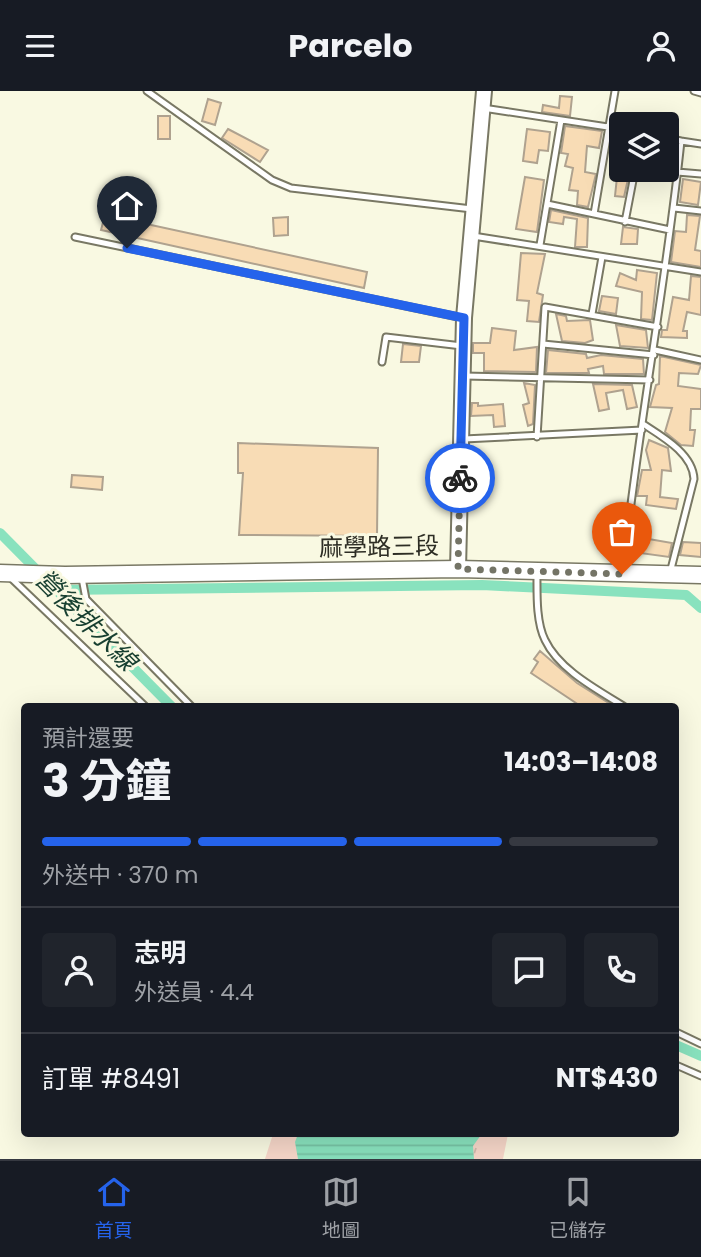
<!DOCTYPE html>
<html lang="zh-TW">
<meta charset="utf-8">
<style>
body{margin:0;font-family:Poppins,"Noto Sans TC",sans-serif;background:#20242c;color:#f1f3f6;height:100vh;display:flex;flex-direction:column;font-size:26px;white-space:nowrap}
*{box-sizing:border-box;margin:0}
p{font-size:23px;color:#9ea1a6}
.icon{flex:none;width:38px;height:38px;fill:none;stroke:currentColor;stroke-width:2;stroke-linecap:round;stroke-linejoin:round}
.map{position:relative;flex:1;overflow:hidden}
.drawer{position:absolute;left:21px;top:612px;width:658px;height:434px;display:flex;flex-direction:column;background:#171b24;border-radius:7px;box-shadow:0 7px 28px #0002}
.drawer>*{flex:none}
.fabs{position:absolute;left:609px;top:21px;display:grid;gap:14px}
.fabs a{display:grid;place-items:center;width:70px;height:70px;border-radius:7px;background:#171b24;box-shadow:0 7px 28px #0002;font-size:35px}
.pin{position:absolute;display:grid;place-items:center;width:60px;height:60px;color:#fff;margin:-72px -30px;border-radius:50% 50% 50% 0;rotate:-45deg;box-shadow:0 0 7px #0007}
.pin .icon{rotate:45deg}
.courier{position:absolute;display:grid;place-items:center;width:70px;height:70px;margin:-35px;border:5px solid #2563eb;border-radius:50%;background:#fff;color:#222;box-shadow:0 2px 9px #0007}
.head em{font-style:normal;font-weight:700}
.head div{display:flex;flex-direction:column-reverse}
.head{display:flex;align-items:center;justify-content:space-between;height:119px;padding:0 21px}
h1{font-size:46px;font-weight:700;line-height:52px}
.bar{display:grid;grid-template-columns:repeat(4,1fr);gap:10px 7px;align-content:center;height:84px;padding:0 21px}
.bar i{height:9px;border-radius:5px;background:#363941}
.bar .active{background:#2563eb}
.bar p{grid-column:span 4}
.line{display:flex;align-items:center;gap:18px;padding:0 21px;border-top:2px solid #363941}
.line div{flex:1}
.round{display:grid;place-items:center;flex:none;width:74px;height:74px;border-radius:7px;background:#20242c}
header{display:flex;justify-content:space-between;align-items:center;height:91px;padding:0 21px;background:#171b24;font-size:32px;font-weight:700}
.menu{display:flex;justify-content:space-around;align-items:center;height:98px;border-top:2px solid #363941;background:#171b24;font-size:19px;color:#9ea1a6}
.menu a{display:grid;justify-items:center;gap:4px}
.menu .active{color:#2563eb}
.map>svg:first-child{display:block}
.park{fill:url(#park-tufts)}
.water{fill:url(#water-rules)}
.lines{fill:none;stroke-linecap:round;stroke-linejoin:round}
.canal{stroke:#89e2be;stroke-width:10}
.building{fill:#f8dcb5;stroke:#afa28f;stroke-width:2}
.service-casing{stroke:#797864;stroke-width:9}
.tertiary-casing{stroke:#797864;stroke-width:18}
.secondary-casing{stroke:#797864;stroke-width:19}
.service{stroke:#fff;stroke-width:5}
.tertiary{stroke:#fff;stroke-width:14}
.secondary{stroke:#fff;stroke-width:16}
.done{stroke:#747466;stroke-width:7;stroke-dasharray:0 12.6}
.route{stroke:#2563eb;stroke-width:9}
.labels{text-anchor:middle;stroke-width:6;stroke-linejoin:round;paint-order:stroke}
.street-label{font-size:24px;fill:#2d2d24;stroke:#f9f9e2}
.water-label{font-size:26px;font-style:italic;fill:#173f30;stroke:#f9f9e2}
</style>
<header><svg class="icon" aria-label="menu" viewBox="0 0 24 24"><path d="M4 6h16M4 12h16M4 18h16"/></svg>Parcelo<svg class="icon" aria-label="person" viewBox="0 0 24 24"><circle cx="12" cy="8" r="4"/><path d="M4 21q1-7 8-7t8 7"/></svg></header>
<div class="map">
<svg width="701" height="1068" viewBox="0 0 701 1068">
<defs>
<pattern id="park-tufts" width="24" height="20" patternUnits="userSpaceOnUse" patternTransform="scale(1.75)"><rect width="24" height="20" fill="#f6d6c8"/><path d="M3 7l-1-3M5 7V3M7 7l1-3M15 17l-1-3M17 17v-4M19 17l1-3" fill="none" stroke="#d3b8ac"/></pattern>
<pattern id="water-rules" width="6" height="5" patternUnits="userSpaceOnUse" patternTransform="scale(1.75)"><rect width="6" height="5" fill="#89e2be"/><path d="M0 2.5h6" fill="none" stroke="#77c2a3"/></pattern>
</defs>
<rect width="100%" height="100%" fill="#f9f9e2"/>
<path class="park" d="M273 1043H508L503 1068H265Z"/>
<path class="water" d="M298 1043H487L481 1044 473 1055 474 1068H298L295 1051Z"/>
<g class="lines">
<path class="canal" d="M0 442 172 616
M57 499 482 494 686 504 701 517
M676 954 701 965"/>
</g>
<path class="building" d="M560 5 572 6 570 25 542 21 543 14 559 17Z
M208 8 221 12 215 34 202 30Z
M622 23 639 26 640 23 649 24 648 28 656 30V33L620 32Z
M158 25H170V48H158Z
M565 35 602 40 599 57 587 55 585 81 596 83 588 116 577 114 578 100 569 99 573 77 565 75 568 63 561 62Z
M228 38 268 59 260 71 222 47Z
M527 38 550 41 548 60 539 59 537 72 523 70Z
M618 58 621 59V79H630L624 106 615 105 617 86 612 85Z
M525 86 544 89 537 141 516 138Z
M683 88 701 91 698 114 680 111Z
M551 119 588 127 587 156H575L577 128 564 126 563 133 549 131Z
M105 124 367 181 364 197 101 139Z
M687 124 700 125 695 159 701 160V176L671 171 675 140 686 141Z
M288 126V144L274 145 273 127Z
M623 136 638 138 637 153H621Z
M521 162 545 163 537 202 543 204 539 231 527 230 529 210 517 209Z
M637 179 657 182 652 229 641 228 642 201 616 195 620 182 636 189Z
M691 185 701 186V224L687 221 683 240H687V247L661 246 662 239H667L673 206 689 209Z
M602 205 618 207 616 223 599 220Z
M556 223 566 225 567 230 590 229 593 249 585 252 562 250Z
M616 234 646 239 648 257 620 255Z
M492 237 516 240 514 259 537 256 536 281 484 280V262H473V252H490Z
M403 253 421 255 419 271H401Z
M548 259 586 263 587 267 601 264 643 268 644 283H604L603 275 588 278 589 282H546Z
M660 265 701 274 698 283 679 282 678 295 701 298V318H691L690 339H695L693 355 681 354 665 341 672 317 650 316 656 294 659 293Z
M524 292 535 294 533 333 528 335 523 314 529 312Z
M593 293 632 294 637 316 627 318 623 299 606 302 609 318 599 320Z
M472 312H478V315L503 313 505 335 494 336 493 324 471 325Z
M649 349 668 357 671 380 662 379 660 406 678 408 676 418 646 414 647 405H637L642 379H651L646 359Z
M238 352 378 357 377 445 239 444 243 382H238Z
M72 384 103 386 102 399 71 396Z
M643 447 672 452 669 466 640 462Z
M683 451 701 452V466L680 464Z
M540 560 577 592 615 616H582L531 582 538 571 534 568Z"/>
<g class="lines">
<defs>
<path id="service" d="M147 0 272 89 291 97 472 118
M694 0 701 2
M483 17 621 38
M681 50 701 53
M677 81 701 83
M547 113 670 139
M674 117 701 120
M594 123 615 0
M625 131 635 79
M473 145 701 181
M75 146 463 227
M540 154 561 29
M592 223 602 166
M543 253 654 264
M655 259 701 269
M382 271 386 246 462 255
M464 285 650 289
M643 333C663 346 693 363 694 388L670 482
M537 346 545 216 658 236
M464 348 642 339
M623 480C638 336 666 194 681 50L667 47
M537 483C537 503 536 531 545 549 559 579 598 599 625 616
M82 487 86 508 192 616
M12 488 146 616
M676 941 701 953
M676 974 701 985"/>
<path id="tertiary" d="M458 478 464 227 484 0"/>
<path id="secondary" d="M0 482 65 484 458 478 701 484"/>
</defs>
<use href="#service" class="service-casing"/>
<use href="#tertiary" class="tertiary-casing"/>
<use href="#secondary" class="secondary-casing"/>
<use href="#service" class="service"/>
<use href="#tertiary" class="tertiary"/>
<use href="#secondary" class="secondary"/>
</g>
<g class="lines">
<path class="done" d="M460 387 458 478 622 483"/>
<path class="route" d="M127 157 464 227 460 387"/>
</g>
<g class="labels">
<g class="street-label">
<text transform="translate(379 456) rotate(-1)" y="8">麻學路三段</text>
</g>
<g class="water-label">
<text transform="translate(86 529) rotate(45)" y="9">營後排水線</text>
</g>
</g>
</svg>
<div class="fabs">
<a><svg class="icon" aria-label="layers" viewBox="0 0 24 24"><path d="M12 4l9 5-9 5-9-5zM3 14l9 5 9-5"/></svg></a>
</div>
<div class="pin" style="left:622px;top:483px;background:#ea580c"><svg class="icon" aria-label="bag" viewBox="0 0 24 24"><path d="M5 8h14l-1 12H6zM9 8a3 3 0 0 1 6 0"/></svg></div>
<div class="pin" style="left:127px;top:157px;background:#1f2937"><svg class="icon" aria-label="home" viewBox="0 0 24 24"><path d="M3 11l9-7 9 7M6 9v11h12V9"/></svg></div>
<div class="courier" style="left:460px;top:387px"><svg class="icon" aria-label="bike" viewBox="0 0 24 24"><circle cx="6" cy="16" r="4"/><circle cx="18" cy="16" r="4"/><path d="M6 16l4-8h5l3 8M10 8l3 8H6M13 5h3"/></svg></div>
<section class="drawer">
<div class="head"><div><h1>3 分鐘</h1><p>預計還要</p></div><em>14:03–14:08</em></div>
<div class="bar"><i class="active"></i><i class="active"></i><i class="active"></i><i></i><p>外送中 · 370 m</p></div>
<div class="line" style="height:126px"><a class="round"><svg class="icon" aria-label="person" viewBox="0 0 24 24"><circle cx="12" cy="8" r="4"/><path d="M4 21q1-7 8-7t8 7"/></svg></a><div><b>志明</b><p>外送員 · 4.4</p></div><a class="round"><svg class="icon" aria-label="chat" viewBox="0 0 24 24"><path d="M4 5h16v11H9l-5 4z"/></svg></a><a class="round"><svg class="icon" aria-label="phone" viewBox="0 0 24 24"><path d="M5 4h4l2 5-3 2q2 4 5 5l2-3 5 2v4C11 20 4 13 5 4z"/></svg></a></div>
<div class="line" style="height:91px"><div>訂單 #8491</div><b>NT$430</b></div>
</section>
</div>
<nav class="menu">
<a class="active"><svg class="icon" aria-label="home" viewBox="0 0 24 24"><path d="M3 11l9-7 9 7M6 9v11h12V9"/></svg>首頁</a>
<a><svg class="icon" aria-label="map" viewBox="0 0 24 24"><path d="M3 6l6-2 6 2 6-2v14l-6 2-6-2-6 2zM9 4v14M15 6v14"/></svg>地圖</a>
<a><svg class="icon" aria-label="saved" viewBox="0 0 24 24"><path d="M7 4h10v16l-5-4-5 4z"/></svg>已儲存</a>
</nav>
